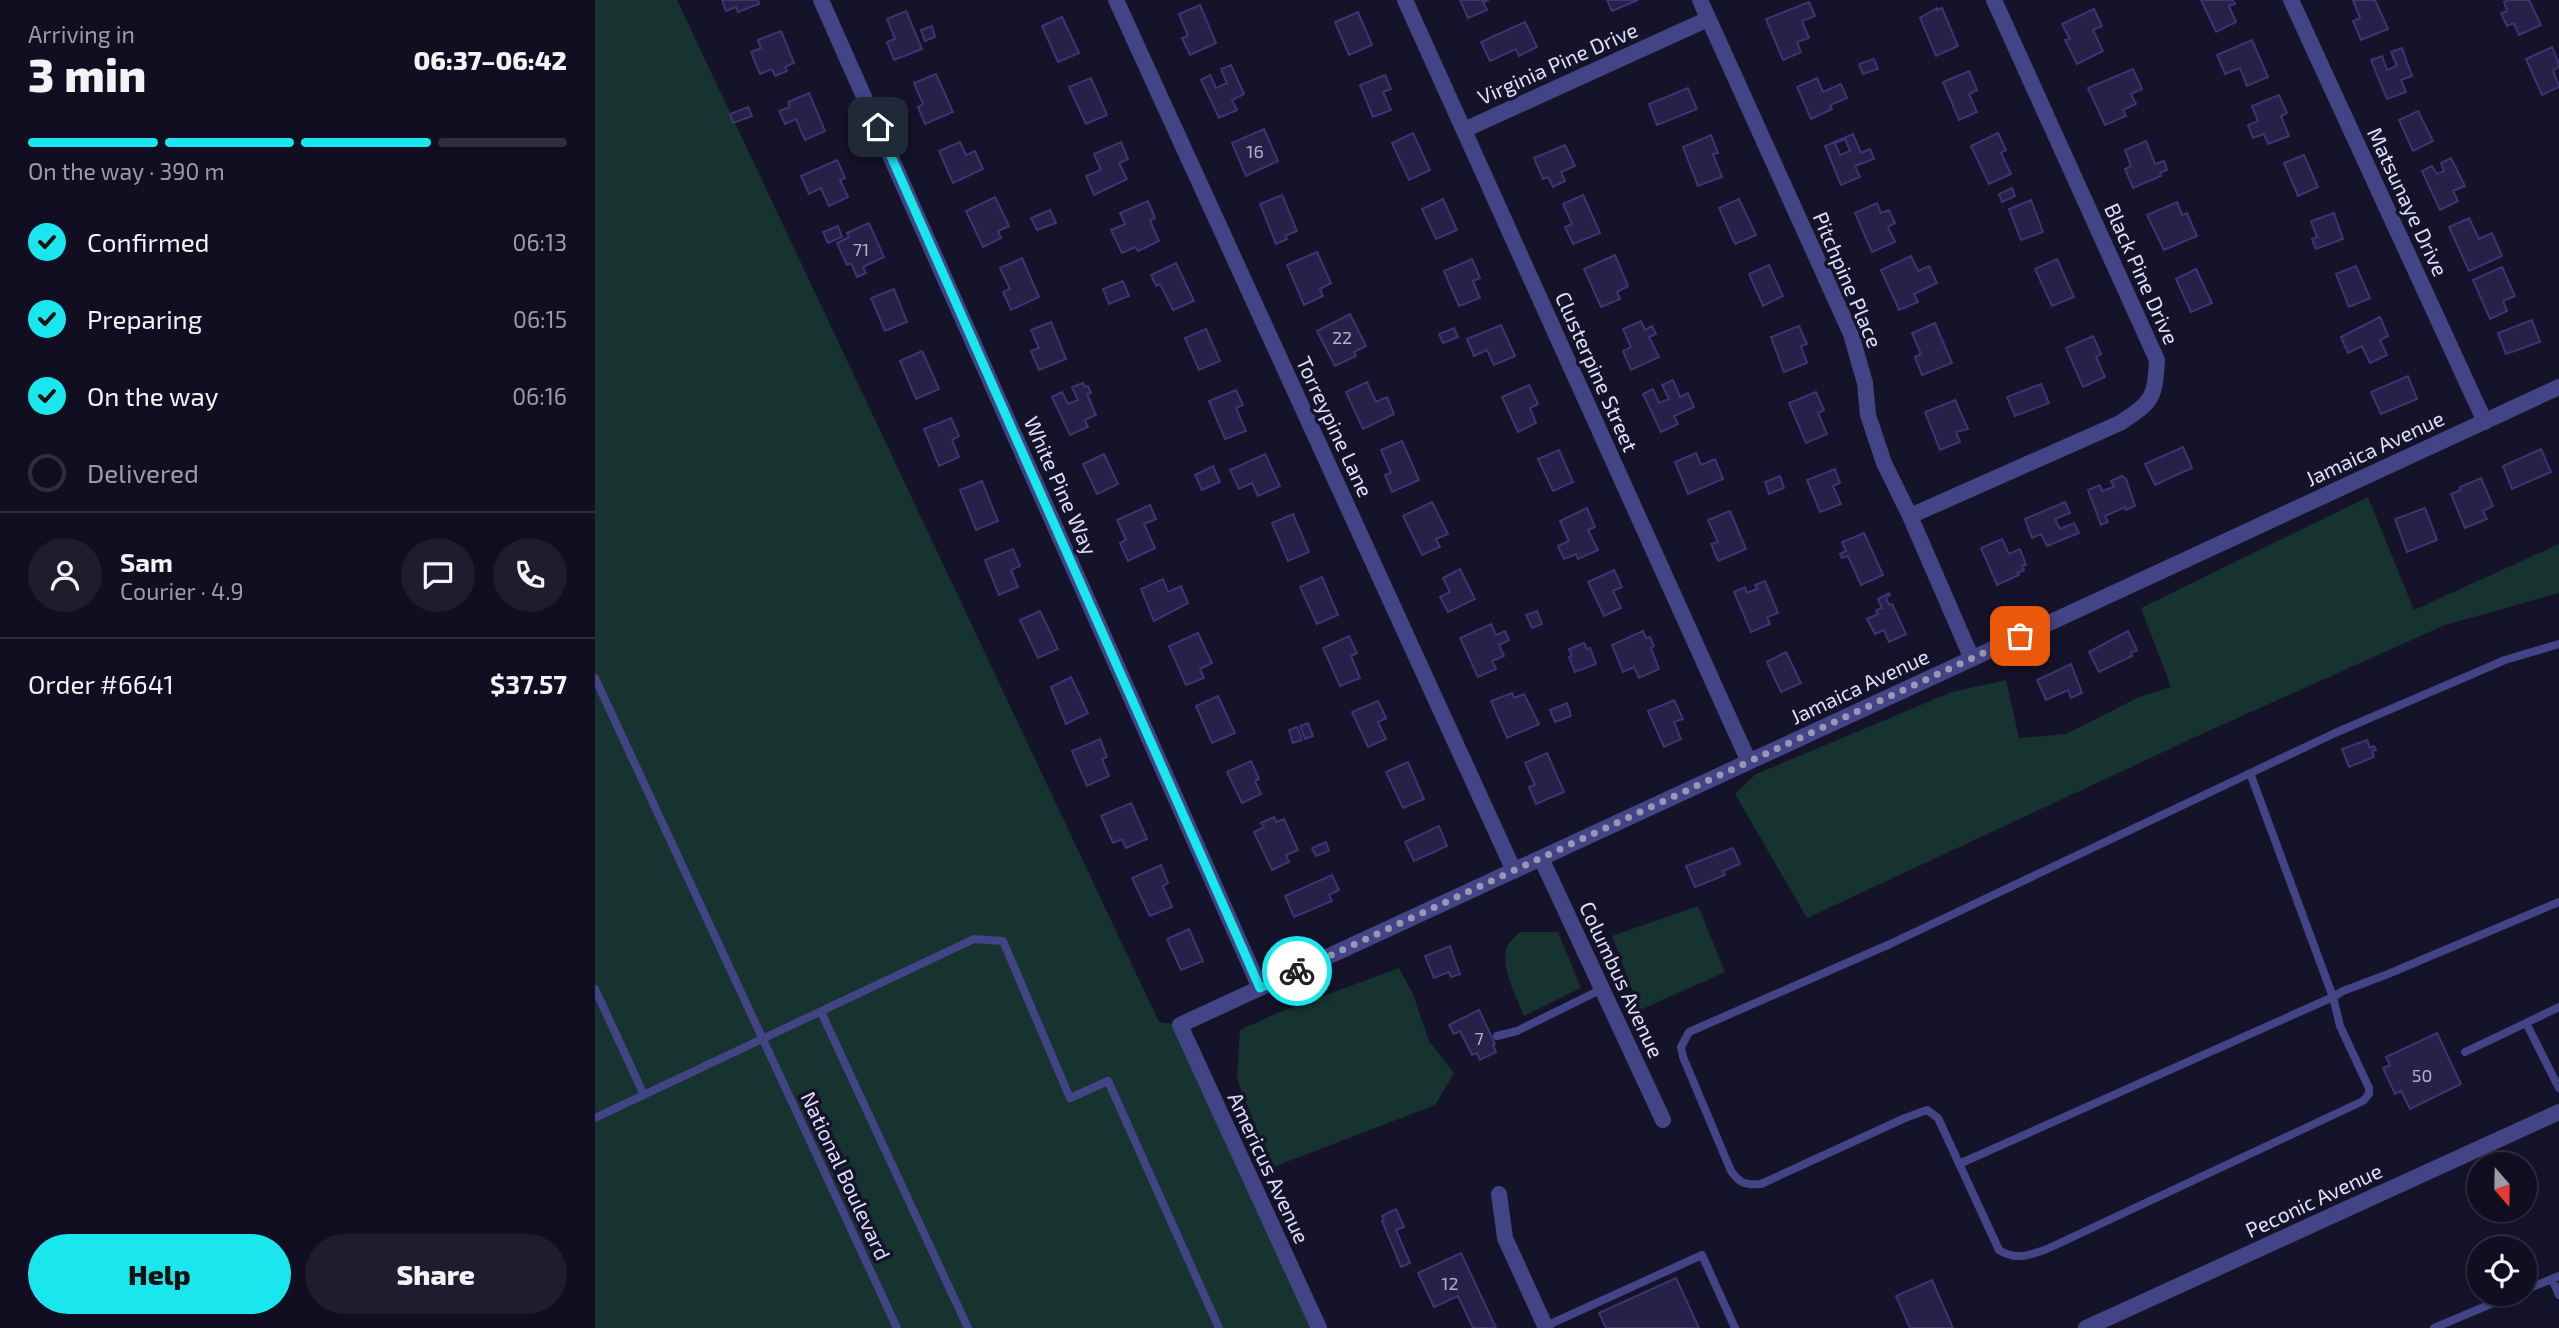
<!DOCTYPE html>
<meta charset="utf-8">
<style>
body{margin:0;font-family:"Exo 2",sans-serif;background:#1e1c2d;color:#f1f3f6;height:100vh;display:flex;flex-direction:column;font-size:26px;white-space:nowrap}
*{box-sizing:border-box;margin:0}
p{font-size:23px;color:#9c9ca5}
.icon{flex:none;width:38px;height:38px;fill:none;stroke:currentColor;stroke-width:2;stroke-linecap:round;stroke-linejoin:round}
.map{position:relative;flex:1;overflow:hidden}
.panel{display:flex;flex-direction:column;background:#100e20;width:595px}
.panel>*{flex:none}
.needle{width:46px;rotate:160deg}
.controls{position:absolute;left:1872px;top:1152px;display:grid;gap:14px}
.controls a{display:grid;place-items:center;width:70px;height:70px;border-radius:50%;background:#100e20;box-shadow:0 2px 5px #0004,0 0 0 2px #302e3e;font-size:35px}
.pin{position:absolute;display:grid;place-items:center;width:60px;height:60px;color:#fff;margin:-30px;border-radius:14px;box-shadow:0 4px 10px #0006}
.courier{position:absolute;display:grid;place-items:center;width:70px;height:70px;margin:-35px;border:5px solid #1ae7ed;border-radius:50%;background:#fff;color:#222;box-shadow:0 2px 9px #0007}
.summary em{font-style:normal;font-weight:800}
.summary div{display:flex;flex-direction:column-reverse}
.summary{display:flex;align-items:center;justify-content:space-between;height:119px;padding:0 28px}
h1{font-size:46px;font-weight:800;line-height:52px}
.bar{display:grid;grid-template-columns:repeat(4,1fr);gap:10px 7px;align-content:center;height:84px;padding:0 28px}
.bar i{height:9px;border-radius:5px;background:#302e3e}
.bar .selected{background:#1ae7ed}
.bar p{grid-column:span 4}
.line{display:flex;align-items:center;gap:18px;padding:0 28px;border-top:2px solid #302e3e}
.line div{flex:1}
.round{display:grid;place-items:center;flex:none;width:74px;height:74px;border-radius:37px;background:#1e1c2d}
ol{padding:0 28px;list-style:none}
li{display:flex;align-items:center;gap:21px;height:77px}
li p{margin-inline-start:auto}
li .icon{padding:7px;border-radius:50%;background:#1ae7ed;color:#111;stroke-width:4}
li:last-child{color:#9c9ca5}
li i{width:38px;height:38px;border:4px solid #302e3e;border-radius:50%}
.button{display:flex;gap:14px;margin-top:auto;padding:14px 28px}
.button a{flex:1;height:80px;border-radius:42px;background:#1ae7ed;color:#111;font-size:28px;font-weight:800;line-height:80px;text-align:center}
.button a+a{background:#1e1c2d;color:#f1f3f6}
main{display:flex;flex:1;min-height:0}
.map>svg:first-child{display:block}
.green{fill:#173330}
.building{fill:#262149;stroke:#3d3473;stroke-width:2;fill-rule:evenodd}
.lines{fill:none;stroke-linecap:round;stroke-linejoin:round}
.lane{stroke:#424485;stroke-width:8}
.street{stroke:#424485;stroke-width:16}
.done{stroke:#9997b2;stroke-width:7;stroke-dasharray:0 12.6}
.route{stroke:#1ae7ed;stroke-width:9}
.labels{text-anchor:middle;stroke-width:7;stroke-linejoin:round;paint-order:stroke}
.number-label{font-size:18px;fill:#b2afcf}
.street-label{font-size:21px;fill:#e0defc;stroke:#15132a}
</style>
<main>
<section class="panel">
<div class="summary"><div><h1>3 min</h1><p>Arriving in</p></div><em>06:37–06:42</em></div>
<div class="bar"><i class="selected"></i><i class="selected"></i><i class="selected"></i><i></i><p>On the way · 390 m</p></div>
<ol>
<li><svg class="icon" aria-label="check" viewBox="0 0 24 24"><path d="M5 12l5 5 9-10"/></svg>Confirmed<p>06:13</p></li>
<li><svg class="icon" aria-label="check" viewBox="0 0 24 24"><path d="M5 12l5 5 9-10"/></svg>Preparing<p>06:15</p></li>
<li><svg class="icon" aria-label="check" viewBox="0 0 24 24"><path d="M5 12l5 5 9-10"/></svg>On the way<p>06:16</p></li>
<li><i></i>Delivered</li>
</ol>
<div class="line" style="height:126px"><a class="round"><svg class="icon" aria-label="person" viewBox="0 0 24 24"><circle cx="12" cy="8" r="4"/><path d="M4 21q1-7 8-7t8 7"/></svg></a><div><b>Sam</b><p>Courier · 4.9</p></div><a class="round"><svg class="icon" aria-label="chat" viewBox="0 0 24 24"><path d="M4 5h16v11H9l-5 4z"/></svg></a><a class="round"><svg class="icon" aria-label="phone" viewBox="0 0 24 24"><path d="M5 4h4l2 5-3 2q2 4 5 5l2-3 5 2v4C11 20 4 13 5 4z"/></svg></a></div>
<div class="line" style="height:91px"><div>Order #6641</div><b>$37.57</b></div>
<div class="button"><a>Help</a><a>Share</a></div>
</section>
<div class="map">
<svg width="1964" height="1328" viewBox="0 0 1964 1328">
<rect width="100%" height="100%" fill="#15132a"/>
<path class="green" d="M0 0H82L564 1022 585 1025 724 1328H0Z
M1773 497 1819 610 1964 544V593L1850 625 1609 733 1212 918 1140 794 1161 774 1357 692 1411 680 1424 738 1471 734 1542 698 1576 687 1546 608Z
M1103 906 1130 972 1045 1010 1017 936Z
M925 932H963L986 988 929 1016C922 999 903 962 913 945 916 940 921 936 925 932Z
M804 968 818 994 834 1041 859 1073 840 1105 673 1169 672 1156 642 1079 645 1030 685 1012Z"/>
<path class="building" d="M127 0H163L164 4 143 12 141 7 131 11Z
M865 0H894L888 2 892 10 873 18Z
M1012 0H1043L1017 11Z
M1606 0H1638L1640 4 1634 6 1641 22 1621 32Z
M1758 0H1780L1793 29 1766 40 1758 21 1765 18Z
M1913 0H1934L1946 25 1924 35 1919 23 1912 26 1906 13 1912 11 1909 2Z
M1214 2 1220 16 1207 21 1214 38 1202 42 1206 52 1188 60 1171 19Z
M605 5 621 43 595 55 587 38 593 36 584 14Z
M1342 8V10L1347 8 1363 46 1341 56 1325 18Z
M1499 9 1507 26 1498 30 1508 51 1482 64 1470 40 1475 39 1467 24Z
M311 11 327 49 299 60 292 42 300 39 292 19Z
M763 12 777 45 754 55 740 22Z
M467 17 484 53 463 62 447 26Z
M930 22 942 47 924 56 921 49 895 61 886 42Z
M337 26 340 37 330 41 326 30Z
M186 31 199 63 190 67 192 71 180 76 177 69 165 74 156 52 166 48 163 40Z
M1657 40 1673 77 1652 86 1645 68 1630 74 1622 55Z
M1957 47 1964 64V67L1958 70 1964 87 1947 95 1931 59Z
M1807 48 1817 76 1806 80 1811 92 1792 99 1776 60 1787 56 1792 70 1802 66 1796 52Z
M1279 59 1283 69 1268 74 1264 64Z
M636 65 649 94 637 100 642 110 624 118 606 80 615 75 621 88 632 83 626 69Z
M1538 69 1547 89 1536 94 1541 104 1528 110 1531 116 1510 125 1493 88Z
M1374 71 1382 90 1374 94 1382 112 1364 120 1348 82Z
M341 74 358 112 330 124 323 107 328 104 319 83Z
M790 75 796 89 788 92 796 110 778 117 765 85Z
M496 78 512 115 491 124 474 87Z
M1222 78 1228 92 1246 84 1252 98 1235 105 1237 109 1216 119 1202 87Z
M1093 88 1102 109 1062 125 1054 104Z
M214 93 230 131 210 140 201 119 190 124 184 111 195 107 193 102Z
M1684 95 1692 113 1686 116 1694 136 1673 144 1669 134 1658 138 1653 125 1663 121 1657 106Z
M153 107 157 116 138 123 135 114Z
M1823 111 1838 141 1818 151 1804 120Z
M669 129 683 161 651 176 637 143Z
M818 133 835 170 814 180 797 143Z
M1403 133 1411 150 1406 153 1416 174 1394 184 1376 146Z
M1258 134 1266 153 1275 149 1279 159 1260 166 1265 177 1246 185 1230 146ZM1250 139 1255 151 1245 155 1240 143Z
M1116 135 1123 153 1118 154 1127 177 1103 186 1088 147Z
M1551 141 1560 164 1569 161 1572 170 1565 173 1566 176 1538 188 1530 169 1536 166 1530 150Z
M365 142 371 155 380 151 388 169 358 183 344 151Z
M526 142 533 159 524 163 532 179 499 195 491 176 506 170 499 154Z
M970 145 980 166 966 172 970 181 958 187 953 177 948 179 939 158Z
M1709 155 1723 187 1703 196 1689 163Z
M1856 158 1870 186 1858 191 1863 201 1845 210 1827 171 1837 166 1842 174 1849 171 1846 163Z
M242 160 250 178 245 180 253 197 234 206 226 188 214 194 206 176Z
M1417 188 1420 196 1407 202 1404 194Z
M687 195 702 231 690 236 692 239 681 244 665 204Z
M988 195 1005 233 978 244 970 227 977 224 968 204Z
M400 197 414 226 403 231 406 238 388 247 371 211Z
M848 199 862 230 841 239 827 209Z
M1144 199 1161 235 1140 244 1124 208Z
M1436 200 1448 232 1426 240 1414 209Z
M553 201 560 218 555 220 564 241 543 251 540 247 527 253 516 230 530 224 525 213Z
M1582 202 1587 215 1592 213 1602 236 1569 250 1552 215Z
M1282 203 1286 213 1294 210 1300 223 1293 227 1300 242 1277 252 1260 213Z
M455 210 461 223 442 230 436 218Z
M1739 213 1748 239 1721 249 1717 239 1722 237 1716 221Z
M1874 218 1884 239 1897 233 1907 256 1874 271 1854 227Z
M274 223 289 257 268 267 271 273 262 277 256 263 252 265 242 243 254 237 252 233Z
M243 226 247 237 233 243 228 232Z
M722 252 736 283 725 289 728 296 709 305 692 265Z
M1020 255 1033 286 1022 292 1025 299 1006 307 989 269Z
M1316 256 1323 271 1334 266 1342 283 1319 294 1323 302 1304 310 1286 270Z
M427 258 444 297 416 310 408 292 415 289 405 268Z
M877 259 885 278 878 281 885 298 864 306 849 271Z
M1462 259 1479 297 1457 306 1440 269Z
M581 263 599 301 578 310 565 284 561 286 556 275Z
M1174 265 1188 296 1168 306 1154 274Z
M1761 266 1775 298 1754 307 1741 274Z
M1907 267 1920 296 1908 301 1912 311 1895 319 1878 280Z
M1601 269 1617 303 1596 312 1581 279Z
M528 281 534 296 514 304 508 289Z
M299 289 312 322 290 331 276 298Z
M755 314 771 346 759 352 761 356 740 366 722 331Z
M1785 317 1793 336 1785 340 1792 355 1775 363 1767 346 1753 353 1746 337Z
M1937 320 1945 342 1911 354 1903 333Z
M1046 321 1050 330 1057 326 1061 334 1054 337 1064 357 1036 370 1028 351 1036 347 1028 329Z
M456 322 471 359 444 370 436 351 444 348 436 330Z
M1340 323 1357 363 1327 375 1320 357 1326 354 1317 333Z
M906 325 920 356 899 365 892 350 879 356 872 339Z
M1204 326 1212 344 1206 346 1212 363 1189 372 1176 337Z
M859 328 863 337 848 343 844 334Z
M611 329 625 361 604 370 590 338Z
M1498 336 1506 354 1501 357 1510 377 1488 387 1471 348Z
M327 351 344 389 321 399 305 361Z
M1813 376 1822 399 1786 414 1776 392Z
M1078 380 1085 397 1093 393 1099 407 1079 416 1083 424 1066 432 1048 394 1058 389 1064 403 1074 399 1067 385Z
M772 382 781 402 792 397 799 414 768 429 751 392Z
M488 383 490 387 493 386 496 393 492 394 501 415 490 420 493 427 475 435 457 397 467 392 473 404 483 400 477 387Z
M1446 384 1454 403 1420 416 1412 397Z
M934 385 943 404 935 408 941 423 923 432 907 397Z
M641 390 648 405 641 408 651 431 630 439 614 401Z
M1221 392 1229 410 1223 413 1232 434 1211 443 1194 403Z
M1360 400 1373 429 1361 432 1365 442 1345 450 1330 412Z
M356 418 364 436 357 440 364 457 344 466 329 429Z
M807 441 824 480 797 492 790 475 796 473 786 450Z
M1588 447 1597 468 1560 485 1550 464Z
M1946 449 1956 472 1917 489 1908 466Z
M964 450 978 482 958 491 943 459Z
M1101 453 1106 465 1120 459 1128 479 1093 494 1080 462Z
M509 454 523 484 502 494 488 464Z
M670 454 685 486 663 496 657 483 644 489 635 470Z
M618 466 625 482 607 490 600 475Z
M1240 469 1245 483 1238 486 1246 504 1225 512 1212 480Z
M1185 476 1189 488 1174 494 1170 482Z
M1527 476 1531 479 1540 506 1531 510 1530 507 1510 516 1513 522 1506 525 1493 490 1505 485 1507 491 1519 487 1516 481Z
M1886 478 1898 506 1888 511 1892 519 1870 528 1856 494 1866 490 1865 487Z
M387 481 403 521 381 530 365 490Z
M837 502 853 534 841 539 845 547 827 555 808 516Z
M1470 502 1475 513 1460 519 1465 529 1479 523 1484 533 1452 546 1446 534 1437 538 1430 519Z
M555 505 561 519 549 524 560 548 533 561 525 543 531 540 522 520Z
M992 508 1000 527 993 530 1003 550 983 559 981 554 969 559 963 546 974 541 965 521Z
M1830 508 1842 540 1812 552 1800 519Z
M1135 511 1151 549 1123 561 1116 544 1123 542 1113 520Z
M698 514 714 552 693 561 677 523Z
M1269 533 1288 575 1266 585 1253 556 1247 558 1245 554 1251 551 1247 542Z
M1407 539 1414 554 1425 549 1431 565 1427 566 1429 570 1422 573 1424 575 1402 585 1386 548Z
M418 549 425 566 416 570 423 587 404 595 390 560Z
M865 569 880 599 853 612 845 597 855 592 848 578Z
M1019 570 1027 587 1018 591 1026 608 1009 616 993 582Z
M727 577 743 615 722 624 705 587Z
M568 579 573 592 586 586 593 603 559 621 546 589Z
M1170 581 1183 613 1172 617 1175 624 1156 632 1139 592 1150 587 1152 593 1162 589 1160 585Z
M1294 593 1295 595 1291 598 1294 605 1297 604 1311 634 1294 642 1289 630 1280 634 1272 619 1283 614 1281 610 1287 608 1283 599Z
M445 611 463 649 443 658 425 620Z
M942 611 947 624 937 628 931 615Z
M896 624 901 635 910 631 914 640 904 645 909 656 897 661 901 669 883 677 865 638Z
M1048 631 1051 638 1055 637 1059 646 1056 648 1064 669 1044 678 1039 667 1028 672 1017 645Z
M1533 631 1542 650 1536 653 1537 656 1504 672 1494 652Z
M603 633 617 663 605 669 609 678 591 685 574 646Z
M754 636 762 653 756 656 765 678 745 686 728 648Z
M989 643 992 649 995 648 1001 664 980 672 974 657 977 656 974 649Z
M1191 652 1206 683 1186 692 1172 662Z
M1476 664 1487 693 1476 698 1473 690 1451 700 1442 680Z
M476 677 493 713 471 724 456 687Z
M917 693 919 698 929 694 944 724 912 738 896 701Z
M623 696 640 733 617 743 601 706Z
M1079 700 1088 719 1079 722 1086 739 1069 747 1053 711Z
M783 701 791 718 783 722 791 739 773 747 757 712Z
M972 703 976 716 960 722 955 710Z
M713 723 718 736 710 739 705 726Z
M702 727 707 740 698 743 694 730Z
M505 739 512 757 507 759 514 776 492 786 477 751Z
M1772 740 1775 748 1779 746 1781 750 1777 751 1779 757 1754 767 1747 749Z
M952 753 969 792 941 804 934 787 940 785 930 763Z
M656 761 664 779 660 781 666 794 647 803 632 772Z
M813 762 829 799 808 808 791 772Z
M536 803 552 839 531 848 527 839 518 843 506 816Z
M679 817 681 822 689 819 703 850 691 855 694 862 677 870 659 832 669 827 666 823Z
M844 826 852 846 819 861 810 842Z
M731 842 734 851 721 856 717 848Z
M1138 848 1145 864 1128 871 1130 875 1100 887 1091 866Z
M566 865 573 883 568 886 577 907 555 916 537 878Z
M737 875 744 890 734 895 737 901 699 917 690 896Z
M594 929 608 961 586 970 572 939Z
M855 946 865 974 856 977 854 972 839 978 830 956Z
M884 1010 900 1044 898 1045 901 1052 885 1060 882 1053 877 1055 865 1031 859 1034 854 1025Z
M1842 1033 1866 1084 1815 1109 1806 1091 1800 1094 1788 1068 1795 1065 1791 1057Z
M801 1209 809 1227 801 1230 815 1263 806 1267 787 1221H789L787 1216Z
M866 1253 901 1328H878L863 1296 839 1307 823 1273Z
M1081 1278 1104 1328H1011L1004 1313Z
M1337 1280 1358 1328H1315L1301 1296Z"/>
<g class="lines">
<path class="lane" d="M1964 644 1910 660 1740 733 1295 944 1094 1032 1086 1047 1088 1057 1136 1171C1145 1184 1151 1185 1166 1184L1310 1118 1332 1110 1343 1118 1404 1250C1420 1261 1435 1255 1452 1249L1768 1101 1774 1094V1088L1745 1026 1738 997 1748 991 1793 974 1964 902
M0 678 302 1328
M0 989 49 1095
M226 1012 373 1328
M1931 1023 1964 1007
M902 1036 922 1031 1007 989
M1870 1052 1931 1023 1964 1088
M0 1118 379 939 408 941 475 1098 513 1081 624 1328
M1364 1164 1738 997 1655 773
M1957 1279 1964 1295
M1930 1290 1964 1276
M951 1326 1107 1255 1140 1328
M1839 1328 1922 1293"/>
<path class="street" d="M226 0 665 988
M521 0 919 871
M810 0 1154 762
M1105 0 1256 334 1270 383 1273 415 1289 463 1315 516 1377 659
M1696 0 1890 422
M869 130 1113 19
M1315 516 1525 423C1557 402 1560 399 1562 360L1399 0
M946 858 1068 1120
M904 1194 910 1238 951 1328
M724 1328 585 1025 1964 387
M1491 1328 1964 1112"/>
</g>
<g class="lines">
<path class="done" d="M702 971 1425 636"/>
<path class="route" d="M283 127 665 988 702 971"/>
</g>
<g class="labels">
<g class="number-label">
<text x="660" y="158">16</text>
<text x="266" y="256">71</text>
<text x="747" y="344">22</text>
<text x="884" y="1045">7</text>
<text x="1827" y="1082">50</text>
<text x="855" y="1290">12</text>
</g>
<g class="street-label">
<text transform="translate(963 64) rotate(-24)" y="7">Virginia Pine Drive</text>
<text transform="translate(1812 202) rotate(65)" y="7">Matsunaye Drive</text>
<text transform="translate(1546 274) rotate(66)" y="7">Black Pine Drive</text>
<text transform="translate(1252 280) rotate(67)" y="7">Pitchpine Place</text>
<text transform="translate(1001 372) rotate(66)" y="7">Clusterpine Street</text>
<text transform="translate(739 427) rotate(65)" y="7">Torreypine Lane</text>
<text transform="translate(1780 449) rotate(-25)" y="7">Jamaica Avenue</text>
<text transform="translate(465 486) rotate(66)" y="7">White Pine Way</text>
<text transform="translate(1265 687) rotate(-25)" y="7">Jamaica Avenue</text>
<text transform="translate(1026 980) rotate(65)" y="7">Columbus Avenue</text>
<text transform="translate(673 1168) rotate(65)" y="7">Americus Avenue</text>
<text transform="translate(250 1176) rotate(65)" y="7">National Boulevard</text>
<text transform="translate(1719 1201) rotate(-25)" y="7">Peconic Avenue</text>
</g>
</g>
</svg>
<div class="controls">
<a><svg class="needle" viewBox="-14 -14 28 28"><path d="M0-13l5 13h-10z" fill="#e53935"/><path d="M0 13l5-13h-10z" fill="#9c9ca5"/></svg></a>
<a><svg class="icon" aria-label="locate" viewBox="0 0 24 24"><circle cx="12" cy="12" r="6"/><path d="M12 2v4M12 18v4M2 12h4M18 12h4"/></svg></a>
</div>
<div class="pin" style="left:1425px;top:636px;background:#ea580c"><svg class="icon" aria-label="bag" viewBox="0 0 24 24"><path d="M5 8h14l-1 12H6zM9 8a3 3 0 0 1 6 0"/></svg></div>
<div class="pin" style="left:283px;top:127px;background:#1f2937"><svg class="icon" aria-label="home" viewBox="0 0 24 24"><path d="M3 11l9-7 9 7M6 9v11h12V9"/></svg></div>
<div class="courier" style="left:702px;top:971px"><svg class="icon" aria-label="bike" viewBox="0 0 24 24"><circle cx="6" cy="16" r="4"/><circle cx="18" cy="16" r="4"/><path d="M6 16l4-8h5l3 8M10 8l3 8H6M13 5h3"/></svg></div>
</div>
</main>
